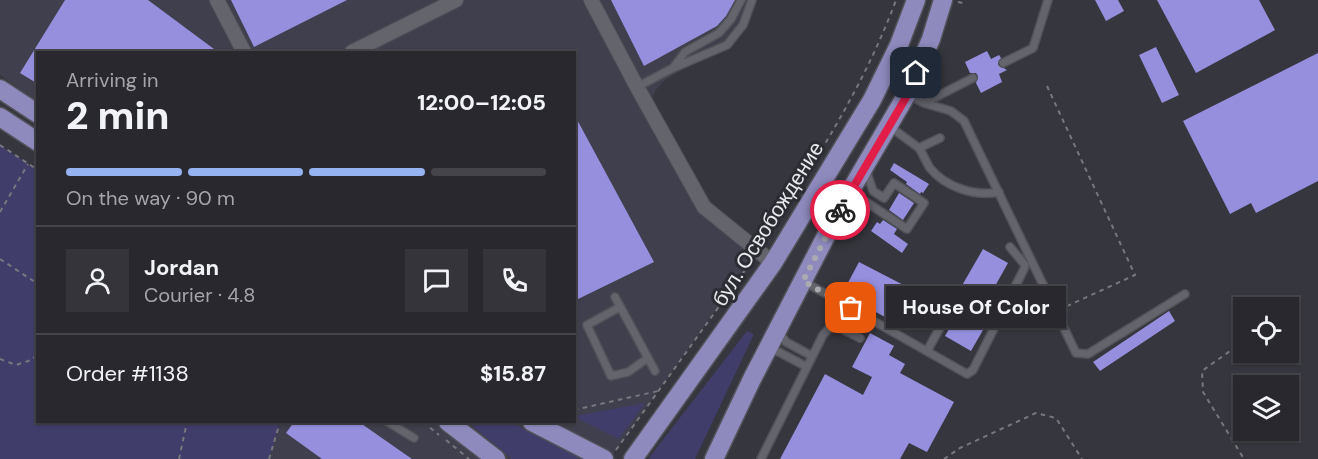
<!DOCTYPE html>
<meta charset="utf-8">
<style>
body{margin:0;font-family:"DM Sans",sans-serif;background:#34343a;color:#f1f3f6;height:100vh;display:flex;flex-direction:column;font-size:22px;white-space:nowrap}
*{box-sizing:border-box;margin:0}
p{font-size:20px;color:#a5a6aa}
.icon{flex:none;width:33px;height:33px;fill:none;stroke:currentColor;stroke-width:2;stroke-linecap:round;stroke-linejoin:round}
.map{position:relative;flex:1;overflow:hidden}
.sheet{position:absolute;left:36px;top:51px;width:540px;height:372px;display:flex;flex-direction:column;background:#28282e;border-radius:0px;box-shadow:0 2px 4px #0004,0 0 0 2px #44444a}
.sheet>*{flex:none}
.tools{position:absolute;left:1233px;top:297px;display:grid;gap:12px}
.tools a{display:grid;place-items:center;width:66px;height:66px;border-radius:0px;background:#28282e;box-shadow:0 2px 4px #0004,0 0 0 2px #44444a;font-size:30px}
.pin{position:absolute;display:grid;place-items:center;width:51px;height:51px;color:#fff;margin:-26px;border-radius:12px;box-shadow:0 3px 9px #0006}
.courier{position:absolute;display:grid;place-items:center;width:60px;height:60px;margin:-30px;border:4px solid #e11d48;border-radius:50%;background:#fff;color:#222;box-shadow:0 2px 8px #0007}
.bubble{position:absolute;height:42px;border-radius:0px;background:#28282e;box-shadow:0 2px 4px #0004,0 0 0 2px #44444a;font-size:20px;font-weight:800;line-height:42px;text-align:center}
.head em{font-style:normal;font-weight:800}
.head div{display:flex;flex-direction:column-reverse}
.head{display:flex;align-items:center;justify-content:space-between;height:102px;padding:0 30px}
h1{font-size:39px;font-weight:800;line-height:45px}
.bar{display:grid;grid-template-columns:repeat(4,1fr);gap:9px 6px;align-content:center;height:72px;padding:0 30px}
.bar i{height:8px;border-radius:4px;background:#44444a}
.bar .selected{background:#95b2f1}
.bar p{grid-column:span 4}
.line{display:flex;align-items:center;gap:15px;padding:0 30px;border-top:2px solid #44444a}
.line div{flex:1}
.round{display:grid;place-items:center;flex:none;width:63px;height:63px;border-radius:0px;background:#34343a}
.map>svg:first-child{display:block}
.built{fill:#3f3f4d}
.green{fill:#413d6b}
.building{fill:#958fde}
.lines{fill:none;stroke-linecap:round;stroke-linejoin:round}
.lane-casing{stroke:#525259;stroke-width:10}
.street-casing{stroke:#525259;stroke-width:16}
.primary-casing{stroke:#525259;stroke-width:21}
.path{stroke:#77777e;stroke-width:2;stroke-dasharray:4.5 4.5;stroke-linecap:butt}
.lane{stroke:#64646d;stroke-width:7}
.street{stroke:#64646d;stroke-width:14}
.primary{stroke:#8e8abd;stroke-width:18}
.done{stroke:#aaaab0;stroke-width:6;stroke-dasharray:0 10.8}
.route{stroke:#e11d48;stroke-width:8}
.labels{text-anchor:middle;stroke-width:6;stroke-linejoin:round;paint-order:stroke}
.street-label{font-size:21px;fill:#e8e8ed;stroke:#2c2c34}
</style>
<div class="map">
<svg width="1318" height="459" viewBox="0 0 1318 459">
<rect width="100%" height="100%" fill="#36363e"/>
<path class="built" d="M0 0H752L743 25 727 45 665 80 656 90 648 106 704 207 758 251 610 459H269L280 422H574V52H38L37 102 0 75Z"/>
<path class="green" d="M0 145 37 170 38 422H280L269 459H0Z
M747 331 754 334 695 459H648Z
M645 403 619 439 575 417V416Z
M468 422H509L588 459H512Z"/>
<path class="building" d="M65 0H148L218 52H38V84L20 73Z
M231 0H347L254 47Z
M611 0H735L726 16 717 26 644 66Z
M1095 0H1118L1124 11 1106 21Z
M1157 0H1259L1275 30 1196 73Z
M1156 47 1179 95 1162 103 1139 55Z
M987 51 991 59 999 55 1001 58 998 65 1007 70 999 74 1002 82 981 93 976 83 978 76 976 73H970L965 62Z
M1318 53V181L1256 213 1251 203 1230 214 1183 121Z
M574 114 654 262 574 301Z
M894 163 929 184 923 193 921 192 920 194 906 184 907 182 890 170Z
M899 193 914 203 903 220 889 210Z
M883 220 897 229 894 234 908 244 902 253 871 231 877 222 880 224Z
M983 249 1008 263 985 304 995 309 971 351 945 336 969 294 960 289Z
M859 262 917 292 900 325 842 294Z
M1169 311 1175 321 1100 371 1093 362Z
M870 333 894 346 889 355 905 364 900 373 954 402 927 452 909 443 900 459H780L825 374 863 395 872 377 852 367Z
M294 422H359L412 459H322L286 433Z"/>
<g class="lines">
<defs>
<path id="lane" d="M1003 63 1033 48 1048 0
M673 68 685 52 719 33 731 19 741 0
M637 87 673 68 727 45 743 25 752 0
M907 94 924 103 973 78
M924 103 951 111 964 121 1076 353 1088 354 1185 294
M889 126 919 148 940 138
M919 148C923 154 926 162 930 168 945 187 975 197 999 192
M845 205 866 202 907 229 924 203 894 183 884 198 873 191 866 170
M803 281 967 374 973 370 1024 269 1025 265 1010 247
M615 297 655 371
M620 307 587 325 611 376 628 372 648 358
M779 332 786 342 812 356
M770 350 779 352 807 367
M927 351 958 295
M388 422 414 438
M761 459 823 335 831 326 838 327 860 338"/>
<path id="street" d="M217 0 244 52
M591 0 637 87 704 207 773 263
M352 52 456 0"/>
<path id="primary" d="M0 89 38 114
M0 117 38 142
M448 422 496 459
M532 422 604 459
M633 459 773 263 872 100 899 45 916 0
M714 459 752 379 842 205 907 94 931 39 943 0"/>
</defs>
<use href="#lane" class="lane-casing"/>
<use href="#street" class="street-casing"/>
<use href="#primary" class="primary-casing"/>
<path class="path" d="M958 2 966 4
M1047 86 1135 275 1065 307
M0 145 38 170
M0 212 28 164
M764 242C813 164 864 87 896 0
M0 259 38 284
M1288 309 1295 304
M1244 341 1202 371 1203 392 1244 459
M0 359 16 365 31 360 38 354
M574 410 658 391
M423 422 439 435
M446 440 469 459
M616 450 751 262
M179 459 187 422
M269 459 280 422
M944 459 960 448 1036 413 1056 418 1082 459"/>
<use href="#lane" class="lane"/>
<use href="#street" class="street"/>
<use href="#primary" class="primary"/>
</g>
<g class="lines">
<path class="done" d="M840 210 803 281 851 308"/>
<path class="route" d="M840 210 908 94 916 73"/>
</g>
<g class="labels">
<g class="street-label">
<text transform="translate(768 224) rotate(-58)" y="7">бул. Освобождение</text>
</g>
</g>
</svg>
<div class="tools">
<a><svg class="icon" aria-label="locate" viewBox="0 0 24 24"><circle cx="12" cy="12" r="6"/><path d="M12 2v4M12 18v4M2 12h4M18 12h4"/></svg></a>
<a><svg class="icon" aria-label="layers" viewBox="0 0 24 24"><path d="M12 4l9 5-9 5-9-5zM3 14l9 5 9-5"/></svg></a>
</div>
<div class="pin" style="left:851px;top:308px;background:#ea580c"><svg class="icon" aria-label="bag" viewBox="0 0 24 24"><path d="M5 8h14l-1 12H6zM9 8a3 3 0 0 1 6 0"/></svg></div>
<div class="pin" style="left:916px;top:73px;background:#1f2937"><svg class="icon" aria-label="home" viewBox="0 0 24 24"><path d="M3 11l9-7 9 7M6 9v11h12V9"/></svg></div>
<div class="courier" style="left:840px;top:210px"><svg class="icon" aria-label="bike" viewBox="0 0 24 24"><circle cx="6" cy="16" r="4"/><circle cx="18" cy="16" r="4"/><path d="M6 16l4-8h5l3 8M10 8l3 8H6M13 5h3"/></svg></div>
<div class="bubble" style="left:886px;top:286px;width:180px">House Of Color</div>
<section class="sheet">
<div class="head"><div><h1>2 min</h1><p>Arriving in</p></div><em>12:00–12:05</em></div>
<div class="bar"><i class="selected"></i><i class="selected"></i><i class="selected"></i><i></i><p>On the way · 90 m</p></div>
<div class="line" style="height:108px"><a class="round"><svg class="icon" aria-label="person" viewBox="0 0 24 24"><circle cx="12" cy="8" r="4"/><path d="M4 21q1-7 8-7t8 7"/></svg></a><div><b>Jordan</b><p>Courier · 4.8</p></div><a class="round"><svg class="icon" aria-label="chat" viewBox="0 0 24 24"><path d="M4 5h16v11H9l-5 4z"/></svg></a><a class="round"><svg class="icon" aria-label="phone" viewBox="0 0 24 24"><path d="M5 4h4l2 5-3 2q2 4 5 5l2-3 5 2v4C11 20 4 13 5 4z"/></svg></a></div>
<div class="line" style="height:78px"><div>Order #1138</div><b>$15.87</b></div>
</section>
</div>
